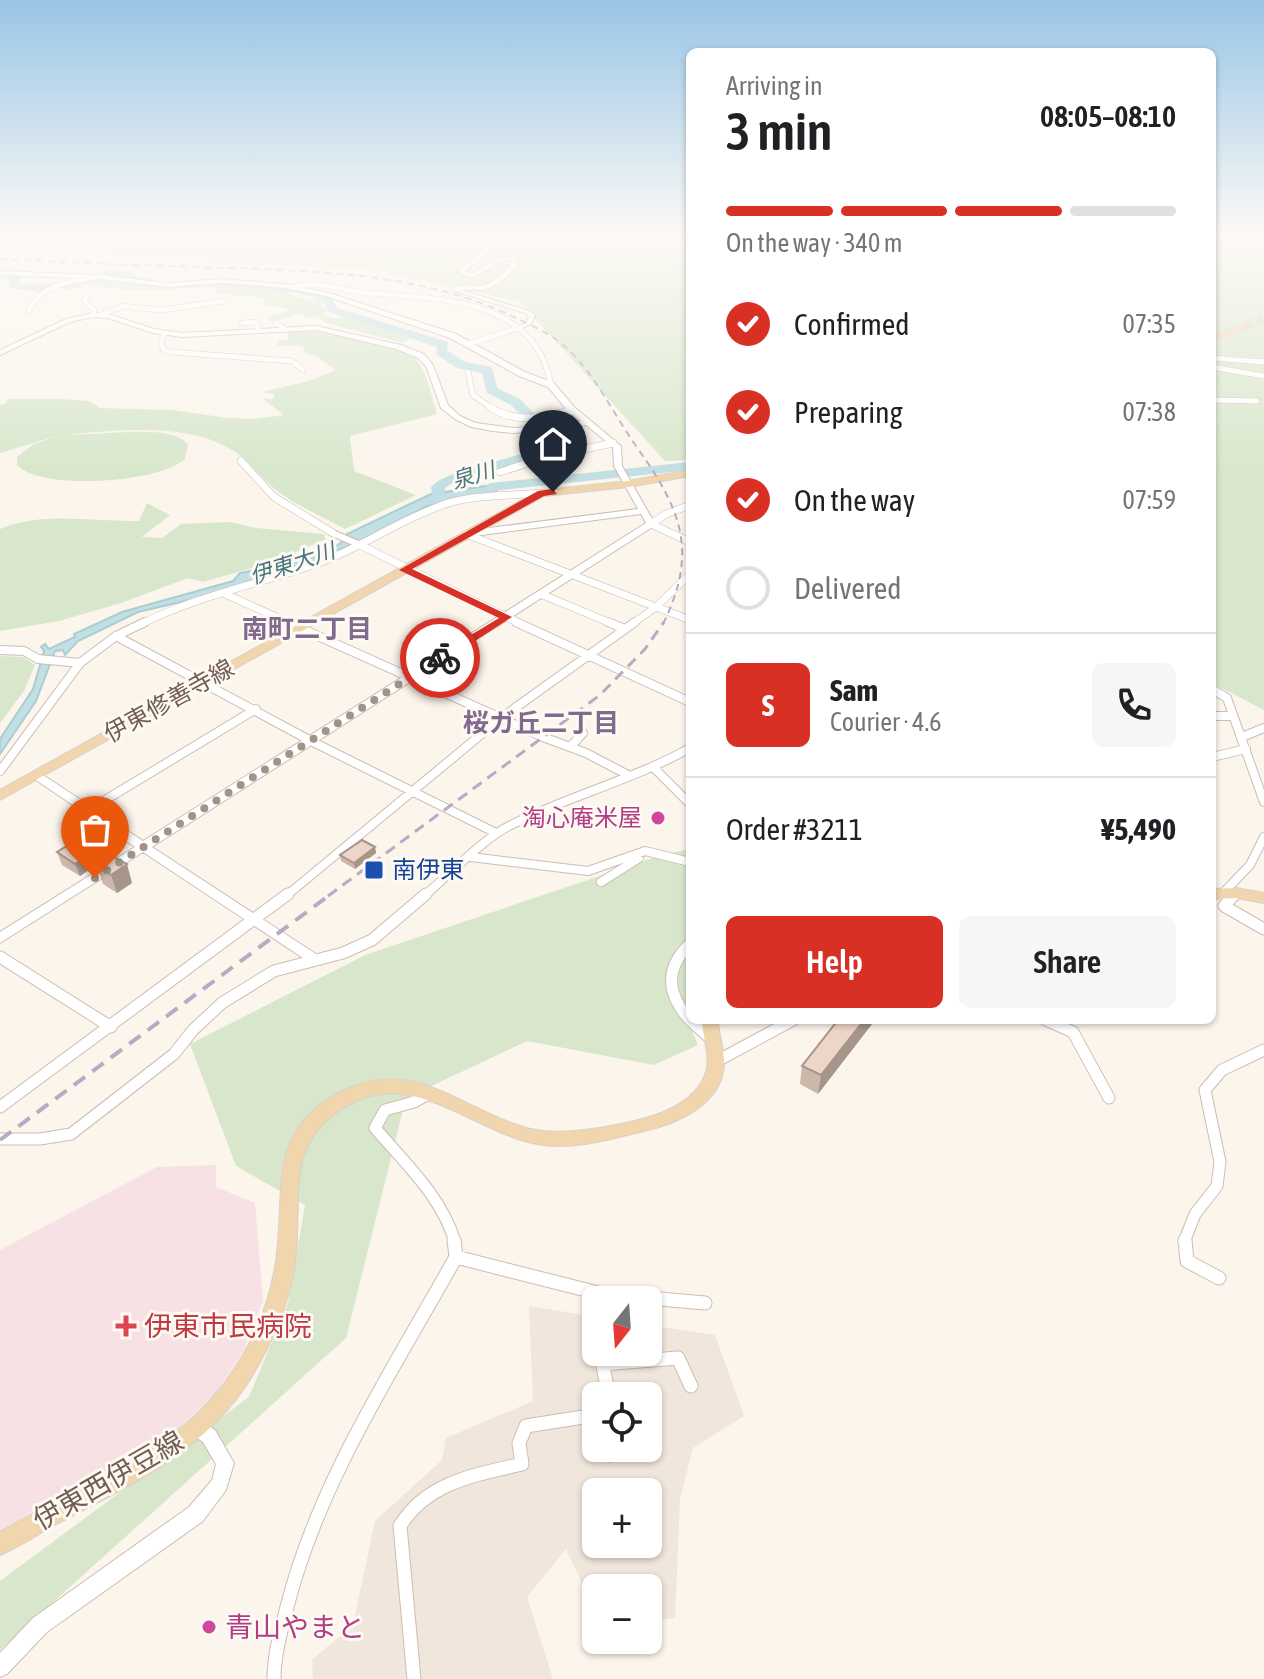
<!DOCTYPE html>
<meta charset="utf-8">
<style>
body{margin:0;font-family:"Asap Condensed","Noto Sans JP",sans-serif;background:#f6f6f6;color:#202124;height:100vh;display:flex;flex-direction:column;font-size:30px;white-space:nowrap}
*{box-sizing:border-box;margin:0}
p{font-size:26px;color:#757577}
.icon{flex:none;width:44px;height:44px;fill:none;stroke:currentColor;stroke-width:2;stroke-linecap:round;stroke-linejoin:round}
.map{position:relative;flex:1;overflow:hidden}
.sheet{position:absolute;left:686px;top:48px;width:530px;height:976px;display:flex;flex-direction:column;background:#fff;border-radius:12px;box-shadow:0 2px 6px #0004}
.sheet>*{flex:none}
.needle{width:52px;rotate:197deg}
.buttons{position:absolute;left:582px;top:1286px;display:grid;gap:16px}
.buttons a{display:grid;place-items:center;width:80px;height:80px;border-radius:12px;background:#fff;box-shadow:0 2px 6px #0004;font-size:40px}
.pin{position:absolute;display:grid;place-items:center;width:68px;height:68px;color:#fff;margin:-82px -34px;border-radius:50% 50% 50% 0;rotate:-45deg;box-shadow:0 0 8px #0007}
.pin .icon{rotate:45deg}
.courier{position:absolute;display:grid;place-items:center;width:80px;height:80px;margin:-40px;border:6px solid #d93025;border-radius:50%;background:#fff;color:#222;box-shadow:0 2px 10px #0007}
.overview em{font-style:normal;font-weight:600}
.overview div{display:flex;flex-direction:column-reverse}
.overview{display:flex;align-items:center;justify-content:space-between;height:136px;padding:0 40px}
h1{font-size:52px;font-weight:600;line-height:60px}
.bar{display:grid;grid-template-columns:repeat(4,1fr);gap:12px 8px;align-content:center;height:96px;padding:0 40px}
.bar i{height:10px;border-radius:6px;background:#e0e0e0}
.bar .on{background:#d93025}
.bar p{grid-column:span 4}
.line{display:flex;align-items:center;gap:20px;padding:0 40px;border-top:2px solid #e0e0e0}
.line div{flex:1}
.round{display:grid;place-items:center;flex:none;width:84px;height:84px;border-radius:12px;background:#f6f6f6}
ol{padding:0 40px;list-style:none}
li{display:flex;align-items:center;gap:24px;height:88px}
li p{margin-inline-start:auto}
li .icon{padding:8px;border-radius:50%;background:#d93025;color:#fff;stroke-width:4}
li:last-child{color:#757577}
li i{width:44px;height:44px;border:4px solid #e0e0e0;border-radius:50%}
.cta{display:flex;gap:16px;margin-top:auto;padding:16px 40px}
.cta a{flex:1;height:92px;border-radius:12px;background:#d93025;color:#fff;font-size:32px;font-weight:600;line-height:92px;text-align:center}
.cta a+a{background:#f6f6f6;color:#202124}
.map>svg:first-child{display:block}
.residential{fill:#f1e6db;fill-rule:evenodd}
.medical{fill:#f7e1e4}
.green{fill:#d8e7cc}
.water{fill:#c2dfe3;stroke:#aaced3;stroke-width:2}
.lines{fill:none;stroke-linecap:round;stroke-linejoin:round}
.river{fill:#c2dfe3;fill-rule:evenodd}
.primary-tunnel{stroke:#d9cfc5;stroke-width:8;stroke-dasharray:8 4;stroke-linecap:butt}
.minor-far4-casing{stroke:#ccbdb3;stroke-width:6}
.minor-far3-casing{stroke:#ccbdb3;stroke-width:8}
.minor-far2-casing{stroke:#ccbdb3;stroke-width:10}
.minor-far1-casing{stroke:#ccbdb3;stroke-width:13}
.minor-casing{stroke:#ccbdb3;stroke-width:15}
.tertiary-casing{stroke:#ccbdb3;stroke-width:2}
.primary-casing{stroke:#d8d1ce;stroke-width:2}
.minor-far4{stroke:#fff;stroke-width:5}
.minor-far3{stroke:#fff;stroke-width:7}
.minor-far2{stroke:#fff;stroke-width:8}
.minor-far1{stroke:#fff;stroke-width:11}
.minor{stroke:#fff;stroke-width:13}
.tertiary{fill:#fff;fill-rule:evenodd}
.primary{fill:#f1d5ad;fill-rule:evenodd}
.rail-far2{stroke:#b7abc4;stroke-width:2;stroke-dasharray:7 5;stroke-linecap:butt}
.rail-far1{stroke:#b7abc4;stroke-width:3;stroke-dasharray:11 7;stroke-linecap:butt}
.rail{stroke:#b7abc4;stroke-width:4;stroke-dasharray:14 9;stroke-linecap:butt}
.wall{fill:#ccb7ab}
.shaded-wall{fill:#a6958b}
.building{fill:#edd5c7;stroke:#a6958b;stroke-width:2}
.route{fill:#d93025}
.done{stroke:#a39287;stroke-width:8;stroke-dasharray:0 14.4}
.hotel-dot{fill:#d1479c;stroke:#fdf9f3;stroke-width:3}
.transit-dot{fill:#1a4fb4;stroke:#fdf9f3;stroke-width:3}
.health-dot{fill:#e0444e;stroke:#fdf9f3;stroke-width:3}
.labels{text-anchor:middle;stroke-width:6;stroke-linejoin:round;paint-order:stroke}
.far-water-label{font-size:22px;font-style:italic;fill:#4a777d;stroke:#fdf9f3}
.street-label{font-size:24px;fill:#735c51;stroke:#fdf9f3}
.hotel-label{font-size:24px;fill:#b23c85;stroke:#fdf9f3;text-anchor:end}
.transit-label{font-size:24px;fill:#164399;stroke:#fdf9f3;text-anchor:start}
.neighbourhood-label{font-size:26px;font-weight:bold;fill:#816a8e;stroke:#fdf9f3}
.near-health-label{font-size:28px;fill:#be3a42;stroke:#fdf9f3;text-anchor:start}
.near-street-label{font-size:28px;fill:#735c51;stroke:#fdf9f3}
.near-hotel-label{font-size:28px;fill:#b23c85;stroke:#fdf9f3;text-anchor:start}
</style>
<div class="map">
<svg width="1264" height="1679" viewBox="0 0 1264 1679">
<rect width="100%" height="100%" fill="#fbf5ec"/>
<path class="residential" d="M529 1306 596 1317V1352H648V1325L715 1335 744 1416 693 1448 680 1499 675 1618 648 1621V1588H596V1614L566 1549 527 1597 553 1679H313L312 1660 353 1625 375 1521 442 1460 446 1438 533 1401ZM596 1396H648V1448H596ZM596 1492H648V1544H596Z"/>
<path class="medical" d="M216 1165V1187L255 1203 263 1301 243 1351 215 1394 163 1444 0 1536V1250L157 1167Z"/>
<path class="green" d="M0 238H663L690 244V460L665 461 519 301 371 270 0 248Z
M1212 238H1264V710L1212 683Z
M101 278 164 286 219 283 291 290 287 293 308 300 321 297 324 301 321 306 328 311 322 313 333 319 345 316 412 337 403 343 326 323 317 316 305 317 300 313 272 322 268 320 270 317 291 310 264 304 266 301 253 296 216 294 214 287 134 291 86 285 72 290 60 288 83 280Z
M287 331C313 330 388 339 409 353 427 365 431 396 437 414L350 436 354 471 416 495 345 529C324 517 299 507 280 493 263 481 251 462 234 451 189 422 121 430 70 434 97 437 169 422 188 444L185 459C159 483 41 491 17 465V457L34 444 63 434 0 453V405L6 404 7 399H61L89 401 99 408 172 410 228 418 254 419 284 415 263 399H273L275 394 262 392 309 381 336 370 316 356 307 354 302 346H278L277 341 289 340Z
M147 503 170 515 142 537 162 538 181 524 230 522 256 528 323 534 326 539 274 562 203 582 188 578 121 603 59 621 0 631V529C44 511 93 522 139 521Z
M0 656 23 657 35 665 24 691 0 723Z
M690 849V1016L687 1018 698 1045 654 1065 527 1041 406 1098 346 1338 0 1650V1581L249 1397 288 1303 305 1205 236 1166 190 1044 365 955 665 854Z"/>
<path class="water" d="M524 485 498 488 495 494 427 506 358 542 311 562 202 597 138 612 78 641 65 655 63 650 55 651 36 701 0 754V739L33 689 44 651 41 647 45 644 49 649 75 637 74 634 122 612 233 581 240 573C278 566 315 562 348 538L347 534 431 494 485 486Z"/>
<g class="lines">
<path class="river" d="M114 270 133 273 135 276 161 283 156 286 114 277 41 292 8 288 10 281 0 278V272L21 277 19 284 41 285Z
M216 279 296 287 330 295 337 308 448 342 447 350 465 362 492 367 497 388 520 399 552 432 551 450 528 463 451 484 445 488 443 500H433L431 487C447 469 511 460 538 448L540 435 511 405 487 393 482 373 457 368 436 354 437 347 329 312 322 299 296 293 212 284 211 282Z
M690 462V470L491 491 484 487 491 483Z"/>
<path class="primary-tunnel" d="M1245 327 1264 317"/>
<defs>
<path id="minor-far4" d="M294 287C320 280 342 291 368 293 437 299 535 296 551 385
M87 295 84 301 94 310 93 315
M29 310C41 284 72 281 97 277
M101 315 123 306 161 310 224 301
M242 323 257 322 258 331
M276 323 285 329
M164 333 161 344 164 350 170 352 292 361 303 370
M468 344 518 328
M1212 358 1264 362
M1212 367 1264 376
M468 372 473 395 493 409
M1212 400 1257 401"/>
<path id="minor-far3" d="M490 407C516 425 545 417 573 410
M241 461 274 497 333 533
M500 472 547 457 613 443
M651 524 666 514 690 505
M651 524 690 542
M466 534 690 620
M360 545 521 624
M225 594 292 624
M543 595 613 624
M141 624C197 596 259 584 319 563 360 548 398 521 440 506 471 494 509 496 542 493
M632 624 656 607 690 574"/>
<path id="minor-far2" d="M287 622 543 737 586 753 628 775
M516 622 690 702
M608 622 625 629
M116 636 311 741 496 833
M0 650 24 651 38 659 80 663
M1212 689 1227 698 1264 802
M1212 716H1232
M1242 737 1264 728
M570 747 583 733
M1212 757 1246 749
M654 768 690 804
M0 771 80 663 116 636 145 622
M87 811 256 709
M471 857 588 871 645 851 690 862
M601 882 639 858
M1223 893 1250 865 1264 837
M286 896 501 718 635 622
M424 896C447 877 483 839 509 826 568 796 633 780 690 748
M1233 896 1236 893"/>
<path id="minor-far1" d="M1235 894 1224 906 1264 929
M690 944C664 969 667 994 690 1020
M0 957 111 1027
M690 1020 711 1039
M1046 1020 1073 1032 1109 1098
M717 1061 793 1020
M430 1093 414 1102 385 1110 375 1128C405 1163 442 1197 455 1242
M0 1107 288 894
M0 1139H40L71 1134 174 1054 193 1030 222 1003 274 971 343 953 372 940 426 894
M1184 1242 1195 1214 1217 1186 1220 1162 1205 1090 1222 1070 1264 1050"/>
<path id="minor" d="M1185 1240 1187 1261 1219 1278
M456 1257 602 1294 705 1303
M600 1352 609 1396
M602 1364 678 1358 691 1386
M588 1417 596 1431
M605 1448 609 1455 620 1448
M274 1679C274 1654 281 1631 287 1607 319 1481 393 1370 456 1257L454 1240
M414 1679 400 1526C427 1482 475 1475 522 1464L519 1443 526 1426 596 1415"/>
<path id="tertiary" d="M522 238H536L493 248 465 271 471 274 500 257 519 259C514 273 498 288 480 290 473 290 467 289 461 290L529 311 535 315 531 324 518 330 514 328 526 323 529 317 525 313 452 290C461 283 465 286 476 286 493 286 503 274 513 261L503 260 472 278 457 272 489 246Z
M0 271 101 275 168 283 222 279 285 284 329 293 456 334 525 372 554 383 574 407 621 446 622 466 655 524 654 526 152 847 319 956 321 959 319 962H309L143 852 0 943V932L135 847 30 776 32 773H40L143 841 646 523 641 514 466 537 461 534 466 531 638 509 614 466 613 447 586 425 553 430 513 433 493 431 471 427 455 419 441 408 426 366 418 358 396 349 316 330 182 337 153 333 108 318 93 317 70 322 0 355V350L66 319 93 313 109 314 154 329 182 333 316 326 401 345 424 354 433 365 448 405 460 416 476 423 513 428 553 426 581 421 568 411 548 387 519 376 450 338 326 296 285 288 222 283 168 287 101 279 0 275Z
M333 530 363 543 365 545 363 547H357L330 535V531Z
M197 1419 215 1430 234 1463 226 1490 203 1521 47 1632 7 1674 0 1677V1653L33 1618 189 1507 212 1480 216 1464 203 1442 191 1434 188 1428 191 1422Z"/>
<path id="primary" d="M1245 325H1248V329L1212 341V336Z
M690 470V476L628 487 544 496 0 800V790L538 491 628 481Z
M1236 888 1264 893V903L1236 898 1212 899V889Z
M702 1020H718C718 1034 724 1047 724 1062 724 1103 678 1124 644 1131 610 1139 572 1151 537 1144 474 1132 415 1069 350 1104 279 1142 305 1205 294 1270 287 1308 272 1343 252 1376 209 1448 135 1483 64 1520 42 1531 22 1546 0 1555V1532C77 1487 171 1456 225 1382 250 1348 268 1309 275 1267 288 1192 262 1128 347 1089 419 1056 470 1117 536 1130 568 1136 644 1123 672 1108 688 1100 704 1086 707 1068 710 1052 702 1036 702 1020Z"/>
</defs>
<use href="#minor-far4" class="minor-far4-casing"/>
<use href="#minor-far3" class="minor-far3-casing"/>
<use href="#minor-far2" class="minor-far2-casing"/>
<use href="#minor-far1" class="minor-far1-casing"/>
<use href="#minor" class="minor-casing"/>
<use href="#tertiary" class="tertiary-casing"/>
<use href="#primary" class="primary-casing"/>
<use href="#minor-far4" class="minor-far4"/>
<use href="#minor-far3" class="minor-far3"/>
<use href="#minor-far2" class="minor-far2"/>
<use href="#minor-far1" class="minor-far1"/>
<use href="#minor" class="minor"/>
<use href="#tertiary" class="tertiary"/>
<use href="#primary" class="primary"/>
<path class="rail-far2" d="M0 259C67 262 133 265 200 267 306 271 416 270 514 317 530 325 548 332 562 344 594 371 612 412 636 446 681 509 699 551 663 624"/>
<path class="rail-far1" d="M328 896 600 695 645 649 664 622"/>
<path class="rail" d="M0 1140 331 894"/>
</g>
<path class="wall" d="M375 847 376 853 355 869 341 861 340 855Z
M57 852 93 867 80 876 62 865Z
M97 866 132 883 117 893 103 884Z
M872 1024 818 1094 800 1084 802 1066Z"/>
<path class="shaded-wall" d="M375 847 376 853 355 869 354 863Z
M89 855 93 867 80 876 75 864Z
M127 864 132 883 117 893 111 875Z
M864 1020H872V1024L818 1094 821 1075Z"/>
<path class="building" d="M362 840 375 847 354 863 340 855Z
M70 844 89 855 75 864 57 852Z
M112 856 127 864 111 875 97 866Z
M838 1020H864L821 1075 802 1066Z"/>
<linearGradient id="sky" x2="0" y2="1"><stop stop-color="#99c5e6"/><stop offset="0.5" stop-color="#fdfaf6"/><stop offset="1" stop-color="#fdfaf6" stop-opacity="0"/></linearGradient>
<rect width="1264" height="473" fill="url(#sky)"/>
<path class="route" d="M553 489 557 494 544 496 412 569 512 617 444 661H436V656L499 618 399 570 538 491Z"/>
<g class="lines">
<path class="done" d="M95 878 440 658"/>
</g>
<g class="hotel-dot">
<circle cx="658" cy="818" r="8"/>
<circle cx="209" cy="1627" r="8"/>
</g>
<rect class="transit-dot" x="364" y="860" width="20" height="20" rx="4"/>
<path class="health-dot" d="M122 1314h8v8h8v8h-8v8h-8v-8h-8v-8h8z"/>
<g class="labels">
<g class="far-water-label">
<text transform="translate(473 475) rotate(-17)" y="8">泉川</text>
<text transform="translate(292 563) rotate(-18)" y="8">伊東大川</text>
</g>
<g class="street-label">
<text transform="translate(169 701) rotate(-29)" y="8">伊東修善寺線</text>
</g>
<g class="hotel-label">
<text x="642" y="826">淘心庵米屋</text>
</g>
<g class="transit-label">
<text x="392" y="878">南伊東</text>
</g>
<g class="neighbourhood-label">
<text x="307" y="638">南町二丁目</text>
<text x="541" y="732">桜ガ丘二丁目</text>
</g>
<g class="near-health-label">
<text x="144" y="1336">伊東市民病院</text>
</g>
<g class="near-street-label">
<text transform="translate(108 1480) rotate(-30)" y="10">伊東西伊豆線</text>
</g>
<g class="near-hotel-label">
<text x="225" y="1637">青山やまと</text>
</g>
</g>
</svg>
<div class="buttons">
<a><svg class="needle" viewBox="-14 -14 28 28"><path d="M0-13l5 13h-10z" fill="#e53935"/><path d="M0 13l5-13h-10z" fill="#757577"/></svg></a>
<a><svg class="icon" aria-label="locate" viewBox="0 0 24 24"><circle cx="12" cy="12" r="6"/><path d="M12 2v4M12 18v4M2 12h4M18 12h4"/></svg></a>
<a>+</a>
<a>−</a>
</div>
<div class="pin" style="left:95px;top:878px;background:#ea580c"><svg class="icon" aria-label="bag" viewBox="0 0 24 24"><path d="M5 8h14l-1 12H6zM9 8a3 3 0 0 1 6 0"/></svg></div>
<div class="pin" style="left:553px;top:492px;background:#1f2937"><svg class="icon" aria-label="home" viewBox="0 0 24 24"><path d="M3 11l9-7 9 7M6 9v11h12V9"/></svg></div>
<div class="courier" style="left:440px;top:658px"><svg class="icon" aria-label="bike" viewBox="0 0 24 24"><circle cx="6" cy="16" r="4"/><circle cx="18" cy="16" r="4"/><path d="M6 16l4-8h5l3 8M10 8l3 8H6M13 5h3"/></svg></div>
<section class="sheet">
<div class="overview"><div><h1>3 min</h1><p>Arriving in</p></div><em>08:05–08:10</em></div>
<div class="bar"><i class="on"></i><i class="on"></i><i class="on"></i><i></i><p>On the way · 340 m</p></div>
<ol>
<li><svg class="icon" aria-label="check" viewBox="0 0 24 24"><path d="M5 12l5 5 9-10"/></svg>Confirmed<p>07:35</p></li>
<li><svg class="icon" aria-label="check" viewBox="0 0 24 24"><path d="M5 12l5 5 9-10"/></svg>Preparing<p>07:38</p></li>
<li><svg class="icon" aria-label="check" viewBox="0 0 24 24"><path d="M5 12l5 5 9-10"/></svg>On the way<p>07:59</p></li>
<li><i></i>Delivered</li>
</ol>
<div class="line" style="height:144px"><b class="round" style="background:#d93025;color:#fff">S</b><div><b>Sam</b><p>Courier · 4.6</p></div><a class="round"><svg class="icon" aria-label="phone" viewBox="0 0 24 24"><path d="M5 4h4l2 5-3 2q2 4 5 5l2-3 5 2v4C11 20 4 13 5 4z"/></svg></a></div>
<div class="line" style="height:104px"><div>Order #3211</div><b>¥5,490</b></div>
<div class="cta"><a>Help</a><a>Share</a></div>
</section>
</div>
